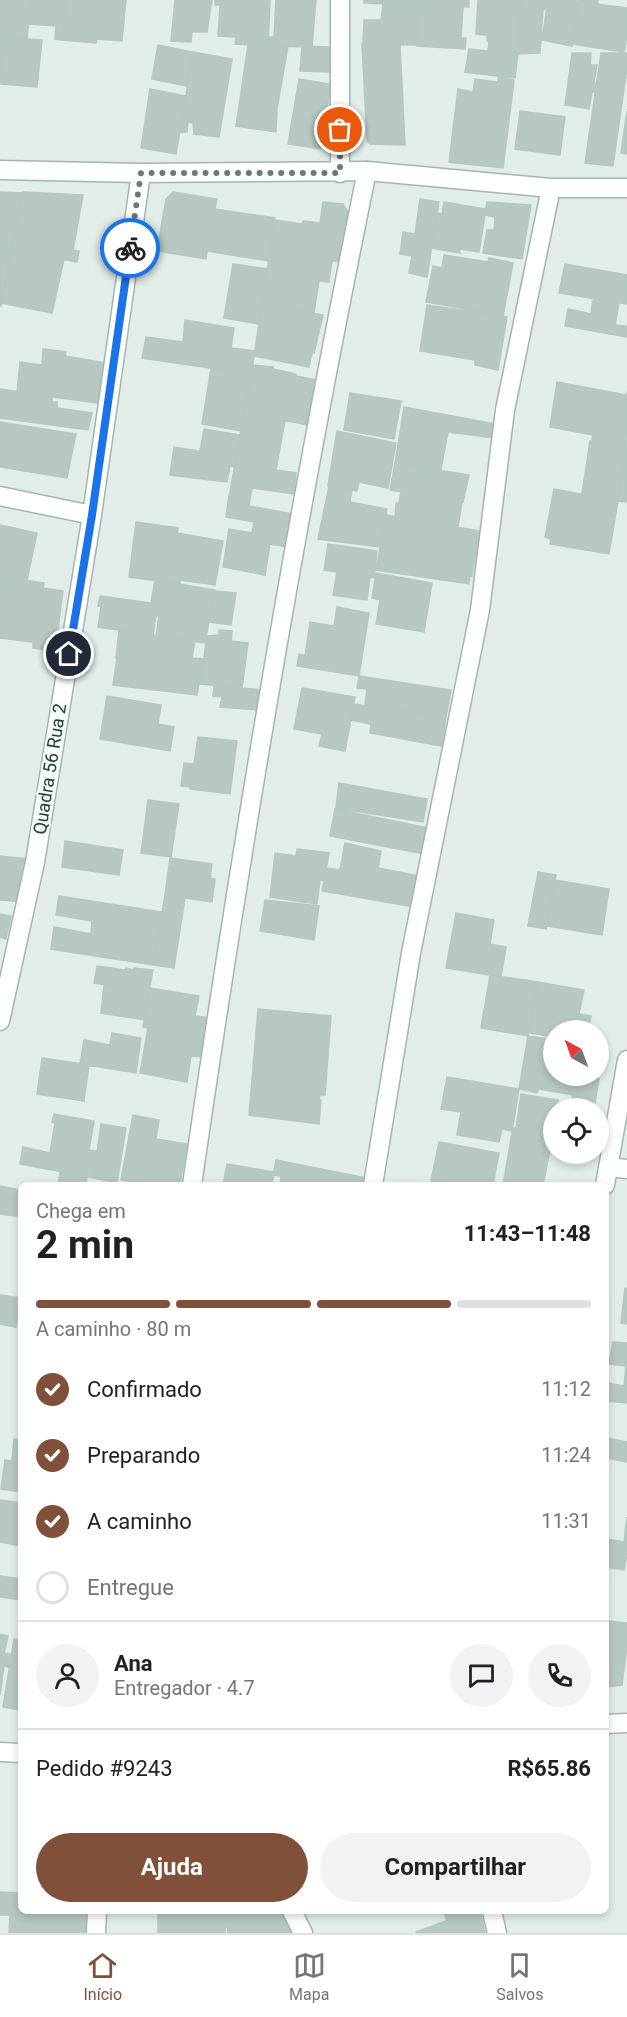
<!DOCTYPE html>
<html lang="pt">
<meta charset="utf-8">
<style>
body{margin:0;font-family:Roboto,sans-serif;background:#f2f2f2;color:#202124;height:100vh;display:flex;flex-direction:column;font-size:22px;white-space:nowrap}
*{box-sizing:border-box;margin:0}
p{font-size:20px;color:#757577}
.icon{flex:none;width:33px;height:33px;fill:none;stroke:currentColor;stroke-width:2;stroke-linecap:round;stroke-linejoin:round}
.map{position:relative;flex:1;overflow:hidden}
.drawer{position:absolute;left:18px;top:1182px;width:591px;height:732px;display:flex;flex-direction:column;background:#fff;border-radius:9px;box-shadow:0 3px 9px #0003}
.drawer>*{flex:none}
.needle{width:39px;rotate:319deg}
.fabs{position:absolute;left:543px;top:1020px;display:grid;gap:12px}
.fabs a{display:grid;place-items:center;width:66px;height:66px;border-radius:50%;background:#fff;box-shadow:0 3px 9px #0003;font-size:30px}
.pin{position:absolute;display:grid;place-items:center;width:51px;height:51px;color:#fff;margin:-26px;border:3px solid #fff;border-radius:50%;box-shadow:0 2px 6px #0007}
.courier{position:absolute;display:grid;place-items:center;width:60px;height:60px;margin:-30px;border:4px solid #1a73e8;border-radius:50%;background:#fff;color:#222;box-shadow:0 2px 8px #0007}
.overview em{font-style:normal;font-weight:700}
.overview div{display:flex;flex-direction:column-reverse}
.overview{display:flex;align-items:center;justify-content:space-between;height:102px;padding:0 18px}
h1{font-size:39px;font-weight:700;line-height:45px}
.bar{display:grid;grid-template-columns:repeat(4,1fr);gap:9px 6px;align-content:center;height:72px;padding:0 18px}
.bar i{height:8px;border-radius:4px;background:#e0e0e0}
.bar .active{background:#81503a}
.bar p{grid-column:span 4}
.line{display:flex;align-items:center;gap:15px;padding:0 18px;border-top:2px solid #e0e0e0}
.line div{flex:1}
.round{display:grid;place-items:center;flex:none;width:63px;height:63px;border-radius:32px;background:#f2f2f2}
ol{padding:0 18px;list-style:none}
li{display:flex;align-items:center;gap:18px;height:66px}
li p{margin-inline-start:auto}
li .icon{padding:6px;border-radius:50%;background:#81503a;color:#fff;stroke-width:4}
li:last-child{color:#757577}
li i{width:33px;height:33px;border:3px solid #e0e0e0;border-radius:50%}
.cta{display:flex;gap:12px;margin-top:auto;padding:12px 18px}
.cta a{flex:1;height:69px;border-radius:36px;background:#81503a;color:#fff;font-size:24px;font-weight:700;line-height:69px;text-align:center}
.cta a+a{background:#f2f2f2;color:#202124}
.menu{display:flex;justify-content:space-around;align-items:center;height:84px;border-top:2px solid #e0e0e0;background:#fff;font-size:16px;color:#757577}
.menu a{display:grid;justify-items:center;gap:3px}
.menu .active{color:#81503a}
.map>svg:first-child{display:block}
.building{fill:#b7c8c2;stroke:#b4c7c0;stroke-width:1.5}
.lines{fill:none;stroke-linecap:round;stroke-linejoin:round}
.street-casing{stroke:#a4b5b1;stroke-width:21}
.street{stroke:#fff;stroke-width:18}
.done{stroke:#657c77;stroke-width:6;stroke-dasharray:0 10.8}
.route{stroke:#1a73e8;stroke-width:8}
.labels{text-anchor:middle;stroke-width:4.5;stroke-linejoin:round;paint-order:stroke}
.street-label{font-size:18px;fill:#213f39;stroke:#f3f9f6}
</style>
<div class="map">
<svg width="627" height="1933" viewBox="0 0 627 1933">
<rect width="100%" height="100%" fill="#e2ede9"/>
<path class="building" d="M0 0H31L27 39 0 37Z
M31 0H66L62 40 55 39 56 26 29 24Z
M66 0H126L122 41 97 39 96 43 62 40Z
M175 0H212L207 32H192L191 42 171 41Z
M215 0H270L268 46 235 44 236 37 218 36 220 5H215Z
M276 0H316L312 47 268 46V37H274Z
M364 0H419L418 5 364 3Z
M419 0H469V7H463L461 38H466L465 49 417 46Z
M478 0H520L518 54 488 51 489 41H487V35L476 34Z
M521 0H548L547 10 543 9 540 53 518 54Z
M548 0 579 1 572 46 542 40Z
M579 0H598L597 4 627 8V36L624 52 572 44Z
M383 4 418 5 417 45 363 44 364 20H381Z
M0 37 42 40 37 87 1 84Z
M362 44 400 45 405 145 370 144 367 141Z
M158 45 193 52 187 86 152 79Z
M248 45 288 46 277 109 276 132 236 126Z
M302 46 329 47 331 72 300 71Z
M469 49 518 54 515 78 465 72Z
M193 52 232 59 219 137 194 134 193 123 188 122 187 132H180Z
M572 53H591L590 65H597L594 83H597L595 92H592L589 109 565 105Z
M601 53H627V68L613 166 585 163Z
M498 77 514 80 503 168 449 162 458 89 473 92 475 79 498 82Z
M299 79 336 85 333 98 329 97 320 149 288 144Z
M150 89 186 96 176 154 141 148Z
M520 111 565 117 560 155 515 149Z
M627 111V154L621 153Z
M0 192 22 193 1 306H0Z
M23 192 83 195 73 250 79 251 77 262 12 249Z
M173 192 217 199 215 209 275 218 269 261 207 251 206 259 157 251 166 199Z
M420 199 439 202 427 277 409 273 412 256 400 254 403 232 415 234Z
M323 202 343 204 348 212 339 262 270 251 275 220 302 224 303 221 320 223Z
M444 202 486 209 479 252 459 249 460 253 431 248 437 213 442 214Z
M487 202 531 205 522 259 483 253 487 230H494L495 217 485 215Z
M12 249 64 259 52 313 1 303Z
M270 251 332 261 329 282 319 281 314 313 262 304Z
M444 255 488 262 489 258 513 263 503 316 426 302 433 266 442 268Z
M233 264 267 269 259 324 224 318Z
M565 264 627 275V304L559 293Z
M593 298 619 303 615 325 626 326 627 337 565 326 568 309 591 314Z
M262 304 323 315 314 353H312L309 367 254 356Z
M427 305 507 317 498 370 475 365V360L420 351Z
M185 320 234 328 231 348 255 351 251 374 142 358 146 337 183 342Z
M43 349 66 352 65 356 107 363 97 403 17 392 20 362 42 365Z
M253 365 273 367V369L296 374V376L317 380 308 425 244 412Z
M211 368 251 374 241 431 202 424Z
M557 382 626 395 627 392 626 447 592 441 593 435 550 427Z
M0 389 52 397V402H57V408L92 413 88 430 0 418Z
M350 393 401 401 394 439 344 430Z
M404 407 496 424 494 438 448 432 441 469 395 463Z
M244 412 285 420 276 470 235 464Z
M0 422 76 434 67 478 0 467Z
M204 429 240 435 235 467 230 466 227 482 170 475 174 447 200 451Z
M337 431 396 443 388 488 359 482 357 491 328 486Z
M590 441 626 447 618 501 582 494Z
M626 447H627V502L618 501Z
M395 463 469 475 463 502 390 490Z
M235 464 296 473 294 494 252 488 249 506 228 502Z
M329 486 352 490 350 502 387 509 380 547 318 539Z
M554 489 618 501 609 554 550 544 551 539 545 537Z
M401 492 462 502 458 527 395 517 396 503H399Z
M228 502 293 514 287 547 270 544 265 575 223 567 229 529 252 533 254 522 226 517Z
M386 515 480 531 472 576 470 575 469 584 376 570Z
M136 522 178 528 177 533 223 541 215 585 180 580V584L129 577Z
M0 525 37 533 27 580 0 576Z
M328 544 377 551 374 578 370 577 367 600 333 595 337 572 324 570Z
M376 573 432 583 424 632 376 624 380 600 372 598Z
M0 576 44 583 43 588 63 591 55 651 33 648V642L0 638Z
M155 580 215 590 205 643 156 636 159 616H156L153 635 98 627 101 607 98 606 100 596 151 603Z
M214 591 236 593 231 625 209 622Z
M337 607 369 613 359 676 297 666 299 654 305 656 310 622 334 626Z
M119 630 195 641 192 658 203 659 201 670 116 658Z
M219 630 232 631 231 641 248 643 242 688 200 684 207 636 219 635Z
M117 658 201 670 197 695 113 685Z
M359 676 451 690 446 717 365 705 367 689 357 688Z
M214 686 264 690 261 710 220 707 222 697 213 696Z
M302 688 355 697 345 751 319 746 322 734 294 729Z
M107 696 161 705 158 724 174 727 170 751 100 739Z
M354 704 446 717 442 746 370 733 371 724 351 720Z
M198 737 237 741 230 794 190 789 191 787 181 786 184 763 194 764Z
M339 783 427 799 423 822 336 808Z
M148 800 179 804 171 857 141 853Z
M335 809 429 828 425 854 330 836Z
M65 841 123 850 119 875 62 867Z
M345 843 381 851 378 868 420 876 414 907 322 891 327 868 340 870Z
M297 849 329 853 324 881 320 880 317 904 270 897 275 853 296 856Z
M0 856 28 859 24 902 0 900Z
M170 858 212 864 210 878 215 879 212 902 165 895Z
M538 872 556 875 546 929 528 926Z
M555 880 609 889 602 935 547 926 546 929Z
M165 895 185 898 174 968 153 965Z
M59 896 162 912 153 965 51 949 54 927 91 934 92 921 56 915Z
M265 900 319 906 314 940 260 931Z
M456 913 494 920 490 944 506 947 501 977 446 968Z
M0 914 11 916 6 939 0 937Z
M97 966 125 970 126 968 133 970 134 968 153 970 149 991 94 983Z
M490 975 538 982 528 1036 481 1028Z
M538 982 584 990 579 1014 591 1016 588 1030H554V1037L529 1033Z
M104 985 149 991 145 1020 101 1013Z
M150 988 199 996 195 1016 210 1018 204 1057 191 1056 187 1082 140 1073 148 1028 143 1027Z
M258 1009 331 1016 325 1095H320L319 1101 321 1100 319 1124 249 1115Z
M112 1033 141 1038 136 1073 80 1064 84 1040 110 1045Z
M528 1036 548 1039V1044L554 1045V1076H576L599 1079 595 1103 572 1099 573 1095 539 1089 537 1093 519 1089Z
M42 1058 89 1065 84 1101 37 1094Z
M447 1077 519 1089 512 1131 502 1129 499 1142 457 1135 461 1112 441 1109Z
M521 1094 558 1100 557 1108H554V1127L549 1151 510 1144 513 1128H516Z
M54 1114 94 1121 89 1150 102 1152 101 1157 98 1156 93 1178 20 1164 23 1147 50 1153 55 1123 52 1122Z
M133 1115 159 1120 156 1139 187 1144 180 1185H153L121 1180Z
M101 1124 126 1128 117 1183 93 1178 98 1156 101 1157 102 1152H97Z
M439 1142 499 1153 493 1185H453L431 1181Z
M510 1144 550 1150 543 1185H503Z
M276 1160 367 1178 366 1185H280L281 1176 273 1175Z
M227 1164 274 1172 272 1185H223Z
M60 1172 87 1177 86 1183 95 1185H58Z
M0 1186 21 1190V1217L0 1214Z
M625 1288 627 1289V1324L621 1323Z
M0 1295 20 1298 16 1327 0 1324Z
M613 1342 627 1343V1403L606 1401 607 1383 624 1386 626 1366 609 1364Z
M606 1438 627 1442V1462L606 1458Z
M14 1439 21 1440V1492L1 1489 5 1460 12 1461Z
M0 1500 21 1503V1546L0 1542Z
M627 1517V1555L624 1570 606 1567V1539L624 1542Z
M0 1576 21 1579V1600L0 1597Z
M608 1621 627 1623V1645L622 1685 606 1687V1638Z
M0 1634 8 1636 4 1653 10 1654 8 1667 4 1666 0 1695Z
M14 1639 21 1640V1710L3 1707Z
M0 1892 21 1893V1911H88L89 1933H9L10 1915H0Z
M158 1911H226L227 1927H225V1933H158Z
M226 1911 289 1913 294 1933H228Z
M443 1911H480L485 1933H452Z
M446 1921 452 1933H416V1932Z"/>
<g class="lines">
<defs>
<path id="street" d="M0 170 141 173 367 171 551 188H627
M340 173V0
M0 496 92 515
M0 1021 35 862 92 515 141 173
M608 1167 627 1169
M192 1185C241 846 298 507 367 171
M373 1185 411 953 480 610 505 410 551 188
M605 1185 627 1060
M606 1724 627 1723
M0 1752 21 1753
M292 1911 303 1933
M492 1911 497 1933
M96 1933 97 1911"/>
</defs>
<use href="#street" class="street-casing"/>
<use href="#street" class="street"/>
</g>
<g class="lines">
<path class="done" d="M130 248 141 173H340V130"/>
<path class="route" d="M69 654 92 515 130 248"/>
</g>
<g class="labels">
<g class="street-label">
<text transform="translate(50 769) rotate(-81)" y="6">Quadra 56 Rua 2</text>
</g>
</g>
</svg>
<div class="fabs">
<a><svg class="needle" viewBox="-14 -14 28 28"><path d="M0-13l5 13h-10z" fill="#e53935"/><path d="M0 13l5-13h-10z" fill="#757577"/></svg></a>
<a><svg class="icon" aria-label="locate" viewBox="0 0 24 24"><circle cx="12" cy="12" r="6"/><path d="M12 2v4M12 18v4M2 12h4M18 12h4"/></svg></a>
</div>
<div class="pin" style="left:340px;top:130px;background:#ea580c"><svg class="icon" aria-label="bag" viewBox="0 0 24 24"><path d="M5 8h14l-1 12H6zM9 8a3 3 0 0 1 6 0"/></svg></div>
<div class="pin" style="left:69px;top:654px;background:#1f2937"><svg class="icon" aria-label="home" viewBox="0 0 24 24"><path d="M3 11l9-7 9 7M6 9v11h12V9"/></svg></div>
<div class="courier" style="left:130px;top:248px"><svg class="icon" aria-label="bike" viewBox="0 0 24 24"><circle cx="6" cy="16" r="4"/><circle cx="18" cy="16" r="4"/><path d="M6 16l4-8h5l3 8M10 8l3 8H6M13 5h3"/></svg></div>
<section class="drawer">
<div class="overview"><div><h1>2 min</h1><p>Chega em</p></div><em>11:43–11:48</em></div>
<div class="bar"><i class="active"></i><i class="active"></i><i class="active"></i><i></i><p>A caminho · 80 m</p></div>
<ol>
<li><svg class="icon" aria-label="check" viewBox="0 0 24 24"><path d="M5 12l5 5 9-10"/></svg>Confirmado<p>11:12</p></li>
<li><svg class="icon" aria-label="check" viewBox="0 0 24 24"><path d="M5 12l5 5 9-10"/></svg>Preparando<p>11:24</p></li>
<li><svg class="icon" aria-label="check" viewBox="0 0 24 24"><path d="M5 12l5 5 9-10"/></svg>A caminho<p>11:31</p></li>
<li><i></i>Entregue</li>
</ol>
<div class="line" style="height:108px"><a class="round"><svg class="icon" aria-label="person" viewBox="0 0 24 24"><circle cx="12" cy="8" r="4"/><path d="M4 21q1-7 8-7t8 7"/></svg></a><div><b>Ana</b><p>Entregador · 4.7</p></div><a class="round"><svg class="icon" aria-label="chat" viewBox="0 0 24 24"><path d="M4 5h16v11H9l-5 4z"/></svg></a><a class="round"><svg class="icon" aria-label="phone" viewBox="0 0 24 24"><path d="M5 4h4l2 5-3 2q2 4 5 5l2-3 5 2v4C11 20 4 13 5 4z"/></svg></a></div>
<div class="line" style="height:78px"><div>Pedido #9243</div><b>R$65.86</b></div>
<div class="cta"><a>Ajuda</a><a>Compartilhar</a></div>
</section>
</div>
<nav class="menu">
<a class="active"><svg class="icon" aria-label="home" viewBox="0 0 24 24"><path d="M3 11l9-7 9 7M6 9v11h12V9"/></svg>Início</a>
<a><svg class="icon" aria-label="map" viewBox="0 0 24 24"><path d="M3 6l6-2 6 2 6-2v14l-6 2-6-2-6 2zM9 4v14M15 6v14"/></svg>Mapa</a>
<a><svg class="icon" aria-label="saved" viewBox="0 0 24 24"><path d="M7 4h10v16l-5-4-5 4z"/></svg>Salvos</a>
</nav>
